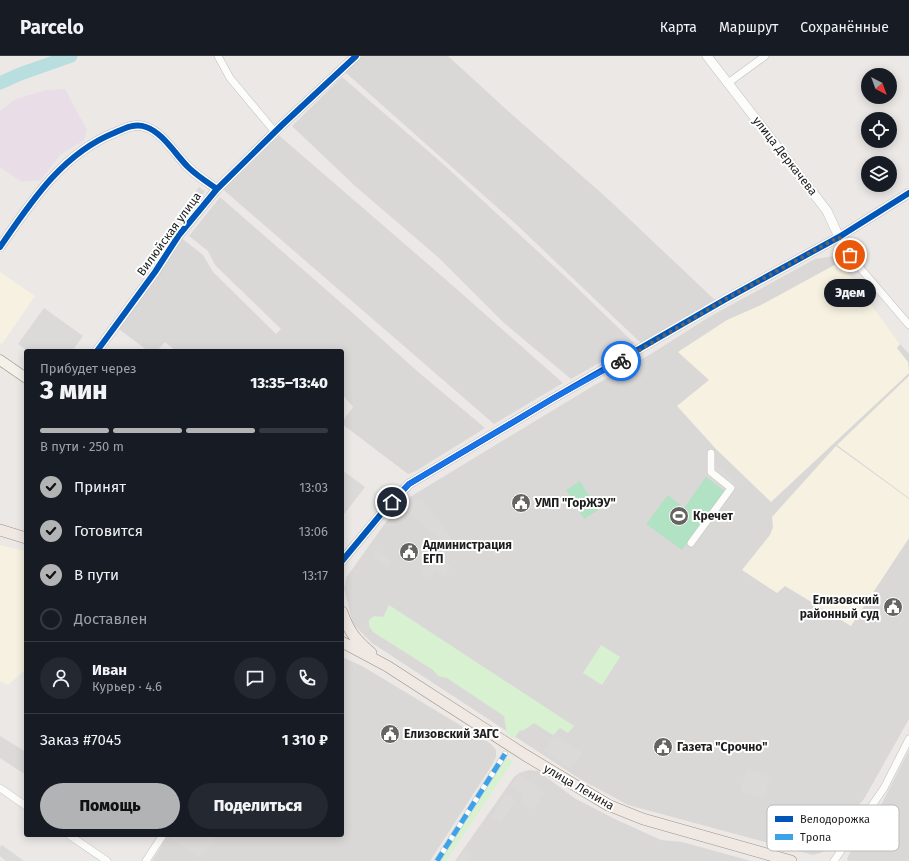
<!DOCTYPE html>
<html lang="ru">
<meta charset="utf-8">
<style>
body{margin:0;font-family:"Fira Sans",sans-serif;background:#242831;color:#f1f3f6;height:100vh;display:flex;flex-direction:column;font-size:15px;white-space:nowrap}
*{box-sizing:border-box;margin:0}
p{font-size:13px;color:#9ea1a6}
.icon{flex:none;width:22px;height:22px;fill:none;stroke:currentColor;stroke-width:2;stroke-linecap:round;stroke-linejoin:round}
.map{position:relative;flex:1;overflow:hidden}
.details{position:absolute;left:24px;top:293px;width:320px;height:488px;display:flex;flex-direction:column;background:#171b24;border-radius:4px;box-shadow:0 2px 10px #0003}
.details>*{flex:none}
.needle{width:26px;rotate:139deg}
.fabs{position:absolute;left:861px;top:12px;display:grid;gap:8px}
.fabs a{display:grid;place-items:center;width:36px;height:36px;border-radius:50%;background:#171b24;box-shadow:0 2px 10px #0003;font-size:20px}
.pin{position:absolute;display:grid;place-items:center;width:34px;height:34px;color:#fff;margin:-17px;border:2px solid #fff;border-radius:50%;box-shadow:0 1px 4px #0007}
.courier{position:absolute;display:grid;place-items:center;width:40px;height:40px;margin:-20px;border:3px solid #1a73e8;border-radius:50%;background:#fff;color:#222;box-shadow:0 1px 5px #0007}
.bubble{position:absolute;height:28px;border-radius:14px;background:#171b24;box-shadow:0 2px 10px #0003;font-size:13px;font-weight:800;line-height:28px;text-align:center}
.summary em{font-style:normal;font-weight:800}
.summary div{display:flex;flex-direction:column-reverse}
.summary{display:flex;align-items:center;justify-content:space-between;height:68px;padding:0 16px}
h1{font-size:26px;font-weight:800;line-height:30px}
.bar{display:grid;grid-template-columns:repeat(4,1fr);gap:6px 4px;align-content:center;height:48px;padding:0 16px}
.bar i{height:5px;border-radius:3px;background:#363941}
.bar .on{background:#b2b3b4}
.bar p{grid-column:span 4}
.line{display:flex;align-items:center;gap:10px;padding:0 16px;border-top:1px solid #363941}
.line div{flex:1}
.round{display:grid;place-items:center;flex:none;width:42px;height:42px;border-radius:21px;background:#242831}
ol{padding:0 16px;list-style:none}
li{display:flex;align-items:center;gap:12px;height:44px}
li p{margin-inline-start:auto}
li .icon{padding:4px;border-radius:50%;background:#b2b3b4;color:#111;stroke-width:4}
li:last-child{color:#9ea1a6}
li i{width:22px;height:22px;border:2px solid #363941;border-radius:50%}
.primary-button{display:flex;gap:8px;margin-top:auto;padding:8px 16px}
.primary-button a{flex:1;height:46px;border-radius:24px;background:#b2b3b4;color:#111;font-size:16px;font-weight:800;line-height:46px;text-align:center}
.primary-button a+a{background:#242831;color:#f1f3f6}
header{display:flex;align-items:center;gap:24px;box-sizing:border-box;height:56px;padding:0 20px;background:#171b24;border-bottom:1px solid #363941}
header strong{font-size:19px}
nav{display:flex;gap:22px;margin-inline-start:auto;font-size:14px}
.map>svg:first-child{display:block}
.residential{fill:#dad8d7}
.industrial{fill:#e9dee7}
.education{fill:#f6f1e0}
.park{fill:#d7f1d1}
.pitch{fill:#b1e2c3}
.parking{fill:#dbdad9}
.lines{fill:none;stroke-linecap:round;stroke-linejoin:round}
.river{stroke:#b9dedf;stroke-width:13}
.pedestrian-casing{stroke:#c1bfbe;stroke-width:6}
.minor-casing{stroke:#c1bfbe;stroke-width:8}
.tertiary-casing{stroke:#c1bfbe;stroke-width:10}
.secondary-casing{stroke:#95927e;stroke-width:11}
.primary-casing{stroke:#a19182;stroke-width:12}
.pedestrian{stroke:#fcfcfb;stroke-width:5}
.minor{stroke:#fcfcfb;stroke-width:7}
.tertiary{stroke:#fcfcfb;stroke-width:9}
.secondary{stroke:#f3f1e9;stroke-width:10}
.primary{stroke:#f0e8e3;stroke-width:11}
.quiet{stroke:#3da2ea;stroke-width:5;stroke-dasharray:10 5;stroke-linecap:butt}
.cycleway-casing{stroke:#fff;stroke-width:8}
.cycleway{stroke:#0057b8;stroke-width:6}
.done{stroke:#656463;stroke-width:4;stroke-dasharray:0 7.2}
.route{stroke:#1a73e8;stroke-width:5}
.labels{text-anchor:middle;stroke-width:4;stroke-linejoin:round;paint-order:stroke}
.street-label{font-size:12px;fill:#1d1d1d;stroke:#fff}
.poi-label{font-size:12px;font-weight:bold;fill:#1d1d1d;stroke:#fff;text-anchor:start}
.key{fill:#fff;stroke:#bbb;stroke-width:1}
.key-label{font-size:11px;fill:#1d1d1d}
</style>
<header>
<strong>Parcelo</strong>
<nav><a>Карта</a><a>Маршрут</a><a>Сохранённые</a></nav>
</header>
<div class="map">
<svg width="909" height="805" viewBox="0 0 909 805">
<rect width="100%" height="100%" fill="#ebe8e6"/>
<path class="residential" d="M362 0H448L508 55 607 142 717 246 644 290 517 169 345 16Z
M342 21 442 107 571 226 634 287 571 323 503 266 439 202 355 130 292 70Z
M275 76 444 222 563 327 494 368 219 130Z
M220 141 355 259 417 315 485 372 416 415 408 418 342 368V366L353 351 342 338V295H176L165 286 157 295H148L115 270 180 181 203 199 213 216 276 278 281 273 215 209 208 195 189 180Z
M835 200 900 288 909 298V663L864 743 857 751 848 771 836 781 826 794 820 797 813 799 628 749 580 723 372 587 353 568 344 533 346 522 386 466 410 441 593 330 651 298 709 261 815 203Z
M342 601 362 610 488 686 493 690 496 694V701L492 709 430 805H152L168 779H342Z
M909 694V805H848L847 803 853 790 878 755Z
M529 714 538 715 576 743 617 764 661 784 682 786 751 805H455L514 721 519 717Z"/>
<path class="industrial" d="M65 33 87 74 84 84 60 99 41 124 22 126 0 111V56L2 53 16 43 46 34Z"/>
<path class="education" d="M840 206 900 288 897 292 908 306 909 317 771 446 717 394 677 350 709 324 678 296 727 264 761 249Z
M0 216 35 240 2 288 0 287Z
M909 320V442L837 389Z
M836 390 909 443V482L851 570 785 530 777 537 742 514 770 479 773 471 772 461Z
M0 489 26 495V613L8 629 0 625Z"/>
<path class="park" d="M389 549 574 670 568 677 560 672 553 679 534 667 530 670 522 675 520 674 514 682 507 678 504 660 447 622 438 620 433 614 373 576 369 570V564L374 560 383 561Z
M601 589 620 601 602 629 583 617Z
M503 698 513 705 446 805H433Z"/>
<path class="pitch" d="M706 421 725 435 682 494 646 468 668 439 684 452Z
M580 425 598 454 584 463 566 434Z"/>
<path class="parking" d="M199 131 205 135 185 165 179 161Z
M44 252 83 280 72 295H28L18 288Z
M713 406 738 429 713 467 706 463 727 435 704 418Z
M342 414 365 431 342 461Z
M422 443 452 483 444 487 404 452 413 444Z
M376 494 392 505 388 511 372 500Z
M435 499 451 511 444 521 435 515 429 524 420 517Z
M555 679 582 697 571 713 544 695Z
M0 680 26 696V719L0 702Z
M747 713 770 721 763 743 740 736Z
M519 719 545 736 533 754 520 746 524 739 510 730Z
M506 738 515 745 501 766 492 761Z
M173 779H217L201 802 171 782Z
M2 789 24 805H6L0 800V791Z
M465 793 473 798 468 805H457Z"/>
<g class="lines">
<path class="river" d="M0 27 20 18 71 0"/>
<defs>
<path id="pedestrian" d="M437 805 505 698"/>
<path id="minor" d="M218 0 230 22 275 76
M728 27 765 0
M839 181 849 199 909 269
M691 487 731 432 711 416V397
M0 732 26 750
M69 779 107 805
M146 805 163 779
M834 805 884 732 909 683"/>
<path id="tertiary" d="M707 0 827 155 839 181
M0 191C31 146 62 98 114 77 125 72 135 67 146 71 162 76 176 99 188 111 196 119 207 126 217 133
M97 295 155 216 179 179 217 133 282 69 356 0
M342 505 386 452 409 428 552 343 726 243 839 181 909 137"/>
<path id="secondary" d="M0 304 26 322"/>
<path id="primary" d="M0 474 26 482
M342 556C349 576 355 583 371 597
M342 586 387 610 525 699 608 749 643 763 791 805"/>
</defs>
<use href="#pedestrian" class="pedestrian-casing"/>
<use href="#minor" class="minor-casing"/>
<use href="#tertiary" class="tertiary-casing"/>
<use href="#secondary" class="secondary-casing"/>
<use href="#primary" class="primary-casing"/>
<use href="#pedestrian" class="pedestrian"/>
<use href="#minor" class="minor"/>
<use href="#tertiary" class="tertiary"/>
<use href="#secondary" class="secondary"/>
<use href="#primary" class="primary"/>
<path class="quiet" d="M437 805 505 698"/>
<defs>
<path id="cycleway" d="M0 191C31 146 62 98 114 77 125 72 135 67 146 71 162 76 176 99 188 111 196 119 207 126 217 133
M97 295 155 216 179 179 217 133 282 69 356 0
M342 505 386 452 409 428 552 343 726 243 839 181 909 137"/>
</defs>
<use href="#cycleway" class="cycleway-casing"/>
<use href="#cycleway" class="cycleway"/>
</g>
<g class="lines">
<path class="done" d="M621 305 726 243 839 181 850 199"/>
<path class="route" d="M392 446 409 428 552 343 621 305"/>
</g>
<defs>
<symbol id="civic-disc" viewBox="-11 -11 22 22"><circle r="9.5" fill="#656463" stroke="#fff"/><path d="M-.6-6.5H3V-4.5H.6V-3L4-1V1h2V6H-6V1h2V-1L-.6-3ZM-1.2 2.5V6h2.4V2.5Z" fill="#fff"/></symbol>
<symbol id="stadium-disc" viewBox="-11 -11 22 22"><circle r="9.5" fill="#656463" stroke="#fff"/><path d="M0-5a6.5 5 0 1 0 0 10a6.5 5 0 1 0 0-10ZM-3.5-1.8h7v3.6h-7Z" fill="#fff"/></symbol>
</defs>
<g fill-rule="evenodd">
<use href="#civic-disc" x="510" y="436" width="22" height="22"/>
<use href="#stadium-disc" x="668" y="449" width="22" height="22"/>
<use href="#civic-disc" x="398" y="485" width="22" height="22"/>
<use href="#civic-disc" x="882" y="540" width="22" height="22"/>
<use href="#civic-disc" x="379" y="667" width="22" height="22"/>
<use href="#civic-disc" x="652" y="680" width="22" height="22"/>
</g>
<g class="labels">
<g class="street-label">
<text transform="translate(785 100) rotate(52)" y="4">улица Деркачева</text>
<text transform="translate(169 178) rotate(-54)" y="4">Вилюйская улица</text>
<text transform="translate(579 731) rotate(30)" y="4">улица Ленина</text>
</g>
<g class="poi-label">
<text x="535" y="451">УМП "ГорЖЭУ"</text>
<text x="693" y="464">Кречет</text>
<text x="423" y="493">Администрация<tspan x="423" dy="14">ЕГП</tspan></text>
<text x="879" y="548" text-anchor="end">Елизовский<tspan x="879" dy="14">районный суд</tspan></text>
<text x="404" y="682">Елизовский ЗАГС</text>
<text x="677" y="695">Газета "Срочно"</text>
</g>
</g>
<rect x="767" y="749" width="132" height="46" rx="6" class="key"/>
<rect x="775" y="760" width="18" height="6" fill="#0057b8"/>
<rect x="775" y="778" width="18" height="6" fill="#3da2ea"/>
<g class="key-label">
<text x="800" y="767">Велодорожка</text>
<text x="800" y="785">Тропа</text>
</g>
</svg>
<div class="fabs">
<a><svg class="needle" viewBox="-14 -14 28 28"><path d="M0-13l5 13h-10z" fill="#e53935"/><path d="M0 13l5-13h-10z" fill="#9ea1a6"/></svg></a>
<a><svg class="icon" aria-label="locate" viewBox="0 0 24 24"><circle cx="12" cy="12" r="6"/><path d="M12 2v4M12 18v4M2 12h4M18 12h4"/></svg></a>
<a><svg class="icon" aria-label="layers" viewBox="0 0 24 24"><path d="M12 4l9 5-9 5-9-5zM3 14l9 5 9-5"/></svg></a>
</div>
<div class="pin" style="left:850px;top:199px;background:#ea580c"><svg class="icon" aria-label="bag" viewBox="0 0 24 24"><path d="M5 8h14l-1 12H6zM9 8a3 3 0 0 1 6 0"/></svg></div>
<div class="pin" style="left:392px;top:446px;background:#1f2937"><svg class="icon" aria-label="home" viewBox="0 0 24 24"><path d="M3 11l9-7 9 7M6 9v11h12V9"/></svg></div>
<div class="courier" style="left:621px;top:305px"><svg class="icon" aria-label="bike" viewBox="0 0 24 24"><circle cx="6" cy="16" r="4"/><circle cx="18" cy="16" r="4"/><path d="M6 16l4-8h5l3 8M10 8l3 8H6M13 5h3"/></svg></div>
<div class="bubble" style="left:824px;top:223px;width:52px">Эдем</div>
<section class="details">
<div class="summary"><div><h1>3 мин</h1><p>Прибудет через</p></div><em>13:35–13:40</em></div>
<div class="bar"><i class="on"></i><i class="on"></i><i class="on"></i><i></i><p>В пути · 250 m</p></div>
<ol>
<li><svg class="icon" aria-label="check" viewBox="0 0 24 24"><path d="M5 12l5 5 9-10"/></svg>Принят<p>13:03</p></li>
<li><svg class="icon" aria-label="check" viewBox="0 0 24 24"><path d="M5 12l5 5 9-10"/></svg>Готовится<p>13:06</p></li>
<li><svg class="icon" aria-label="check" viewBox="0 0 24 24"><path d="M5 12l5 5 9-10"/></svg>В пути<p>13:17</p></li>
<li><i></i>Доставлен</li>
</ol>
<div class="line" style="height:72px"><a class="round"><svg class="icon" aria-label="person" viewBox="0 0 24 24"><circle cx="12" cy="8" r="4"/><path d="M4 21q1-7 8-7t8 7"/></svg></a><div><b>Иван</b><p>Курьер · 4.6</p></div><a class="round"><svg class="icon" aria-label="chat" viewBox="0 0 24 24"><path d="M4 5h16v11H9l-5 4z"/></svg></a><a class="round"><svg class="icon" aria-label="phone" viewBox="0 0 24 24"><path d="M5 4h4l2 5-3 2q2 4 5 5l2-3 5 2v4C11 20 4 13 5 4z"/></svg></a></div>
<div class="line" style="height:52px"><div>Заказ #7045</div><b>1 310 ₽</b></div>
<div class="primary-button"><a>Помощь</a><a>Поделиться</a></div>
</section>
</div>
